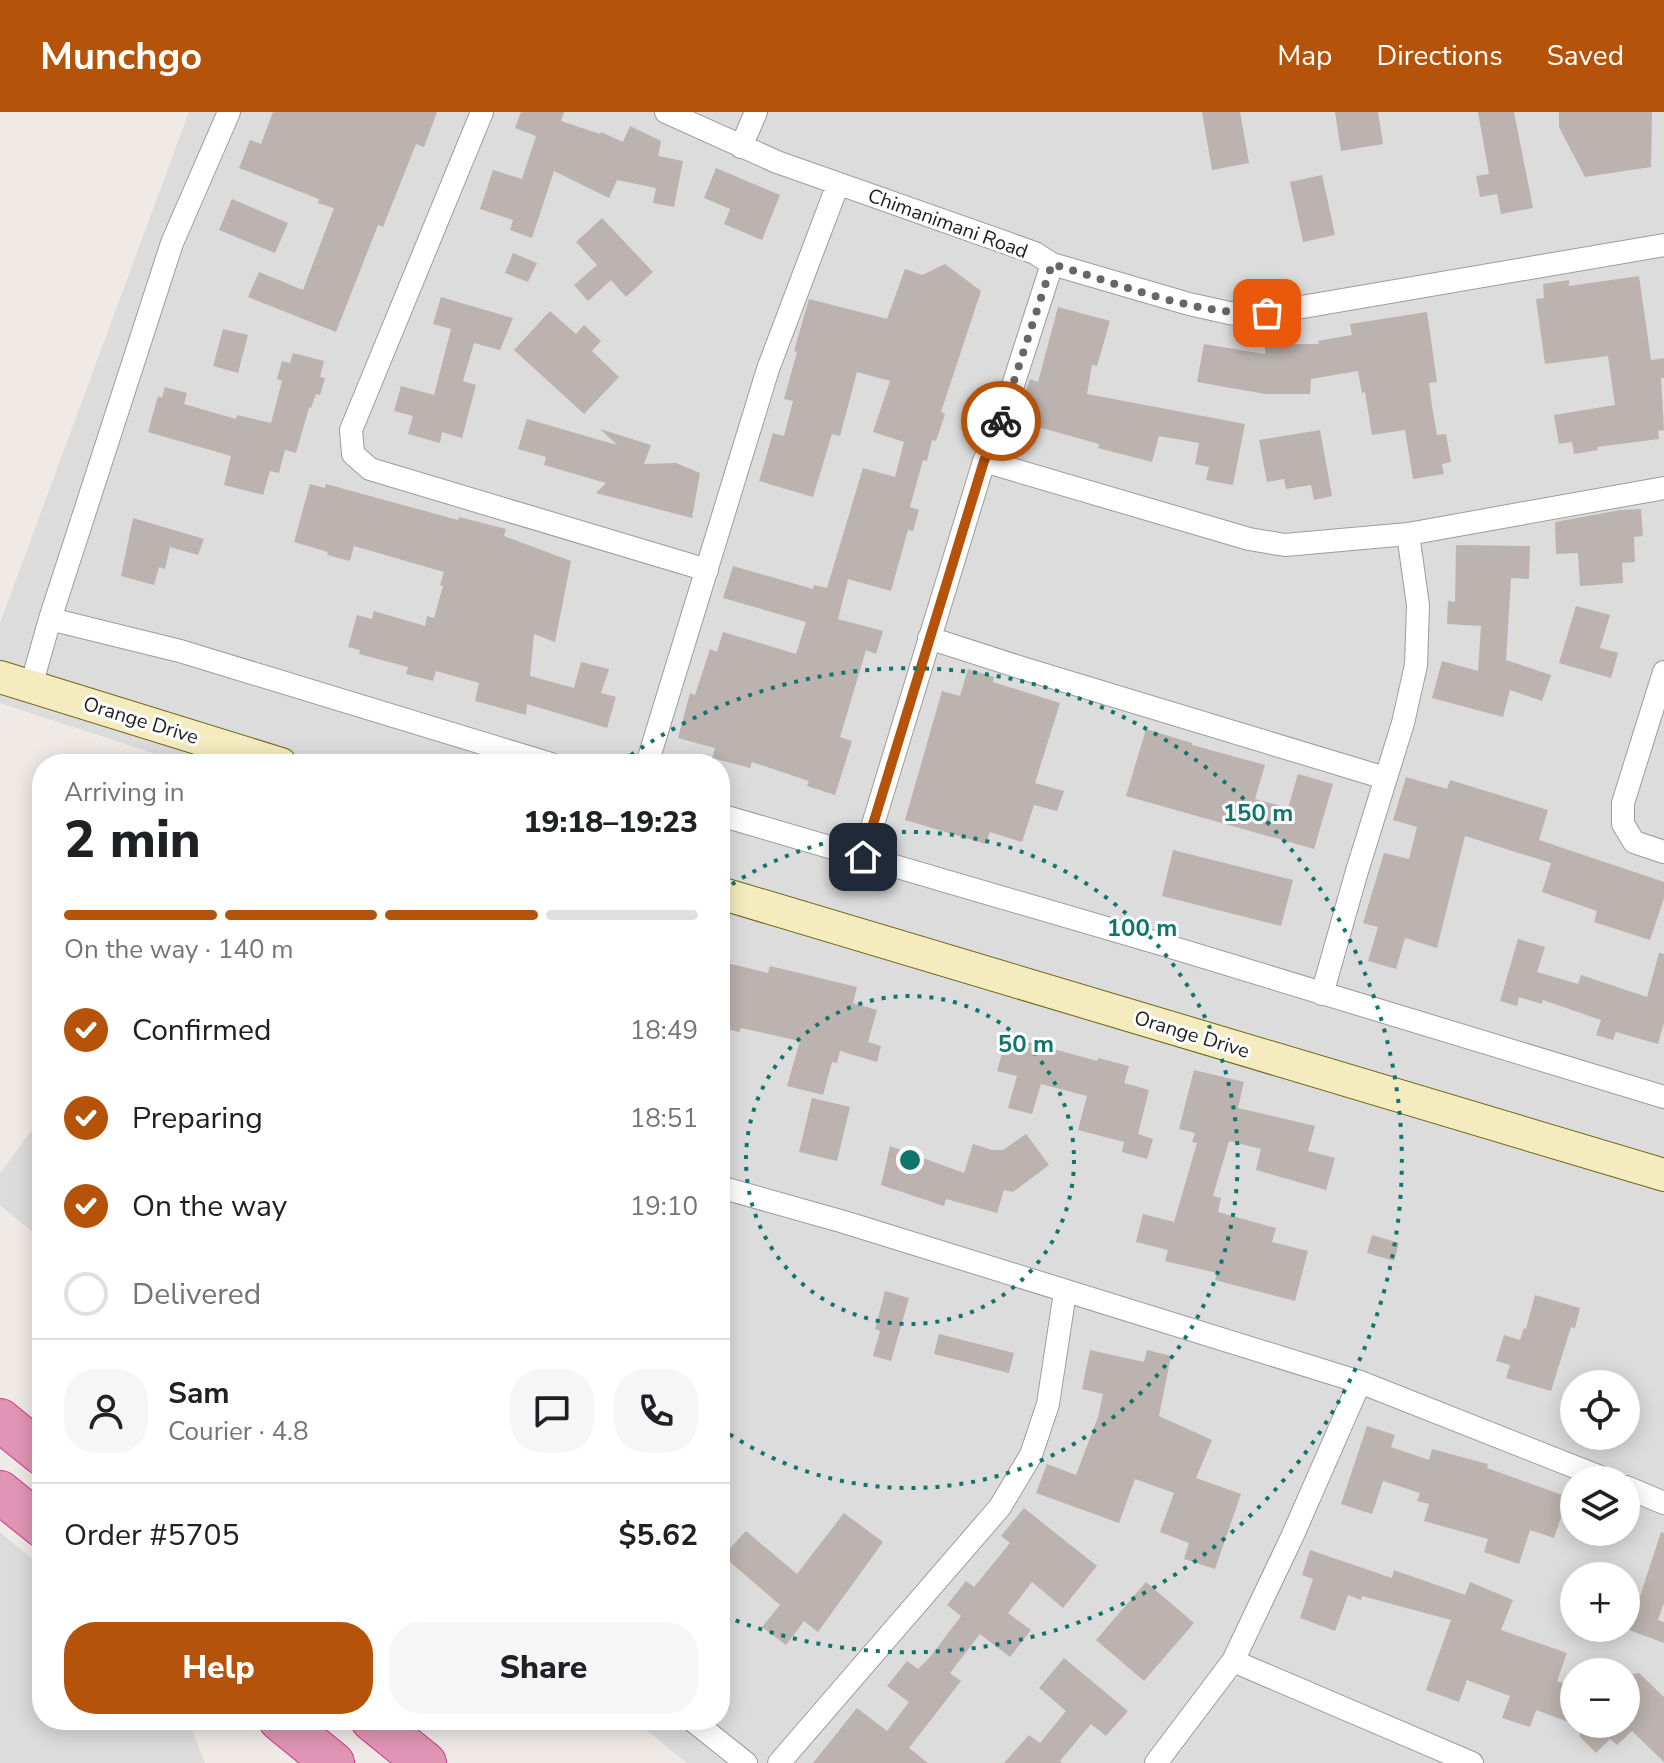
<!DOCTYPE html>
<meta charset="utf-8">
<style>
body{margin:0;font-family:"Nunito Sans",sans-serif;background:#f6f6f6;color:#202124;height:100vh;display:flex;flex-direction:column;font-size:30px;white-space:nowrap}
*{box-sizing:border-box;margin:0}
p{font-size:26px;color:#757577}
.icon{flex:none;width:44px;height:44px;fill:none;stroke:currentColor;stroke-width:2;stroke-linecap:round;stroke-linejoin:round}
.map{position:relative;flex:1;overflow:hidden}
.sheet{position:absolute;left:32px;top:642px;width:698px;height:976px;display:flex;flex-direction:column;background:#fff;border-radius:32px;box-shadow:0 4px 20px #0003}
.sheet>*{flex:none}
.tools{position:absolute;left:1560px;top:1258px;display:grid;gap:16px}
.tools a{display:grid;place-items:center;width:80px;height:80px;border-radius:50%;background:#fff;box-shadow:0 4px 20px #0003;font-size:40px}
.pin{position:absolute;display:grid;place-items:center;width:68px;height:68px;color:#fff;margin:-34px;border-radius:16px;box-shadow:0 4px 12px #0006}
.courier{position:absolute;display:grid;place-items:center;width:80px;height:80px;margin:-40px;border:6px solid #b45309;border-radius:50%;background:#fff;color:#222;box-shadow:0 2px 10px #0007}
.head em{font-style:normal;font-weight:800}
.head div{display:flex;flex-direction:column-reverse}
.head{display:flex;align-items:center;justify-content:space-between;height:136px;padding:0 32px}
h1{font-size:52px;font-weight:800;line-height:60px}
.bar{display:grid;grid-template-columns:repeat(4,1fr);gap:12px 8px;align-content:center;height:96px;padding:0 32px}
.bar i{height:10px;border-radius:6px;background:#e0e0e0}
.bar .selected{background:#b45309}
.bar p{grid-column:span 4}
.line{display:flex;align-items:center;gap:20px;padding:0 32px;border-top:2px solid #e0e0e0}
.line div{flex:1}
.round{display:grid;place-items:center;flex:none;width:84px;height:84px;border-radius:32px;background:#f6f6f6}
ol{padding:0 32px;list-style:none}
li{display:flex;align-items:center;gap:24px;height:88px}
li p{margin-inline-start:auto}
li .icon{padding:8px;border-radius:50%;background:#b45309;color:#fff;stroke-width:4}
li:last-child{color:#757577}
li i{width:44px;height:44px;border:4px solid #e0e0e0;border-radius:50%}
.action{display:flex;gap:16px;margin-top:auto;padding:16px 32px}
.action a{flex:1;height:92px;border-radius:32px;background:#b45309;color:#fff;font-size:32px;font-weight:800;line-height:92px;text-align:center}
.action a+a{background:#f6f6f6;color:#202124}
header{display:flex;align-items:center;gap:48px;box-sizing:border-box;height:112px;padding:0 40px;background:#b45309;color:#fff}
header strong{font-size:38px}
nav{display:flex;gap:44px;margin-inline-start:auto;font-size:28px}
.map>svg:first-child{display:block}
.residential{fill:#dddcdc;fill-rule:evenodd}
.building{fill:#bcb2af}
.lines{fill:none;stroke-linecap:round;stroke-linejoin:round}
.street-casing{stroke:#9c9c9c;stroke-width:24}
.secondary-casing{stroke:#6e640f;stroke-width:34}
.highway-casing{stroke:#cc3589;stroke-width:44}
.street{stroke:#fff;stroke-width:22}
.secondary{stroke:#f4ebbf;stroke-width:32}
.highway{stroke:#df95b3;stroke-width:42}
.done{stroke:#686665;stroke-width:8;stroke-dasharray:0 14.4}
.route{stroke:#b45309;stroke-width:10}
.ring{fill:none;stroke:#0f766e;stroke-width:4;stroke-dasharray:4 8}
.labels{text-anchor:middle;stroke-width:6;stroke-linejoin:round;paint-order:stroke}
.street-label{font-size:20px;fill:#1f1f1f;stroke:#fff}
.centre{fill:#0f766e;stroke:#fff;stroke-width:4}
.ring-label{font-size:24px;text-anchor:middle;font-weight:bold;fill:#0f766e;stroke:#fff;stroke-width:6;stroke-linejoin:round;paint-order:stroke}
</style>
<header>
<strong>Munchgo</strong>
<nav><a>Map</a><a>Directions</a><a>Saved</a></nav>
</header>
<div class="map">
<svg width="1664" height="1651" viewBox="0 0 1664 1651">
<rect width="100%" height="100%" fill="#efeae6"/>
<path class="residential" d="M189 0H1664V1651H687L634 1608H720V652H186L0 591V511ZM1574 1272H1626V1324H1574ZM1574 1368H1626V1420H1574ZM1574 1464H1626V1516H1574ZM1574 1560H1626V1612H1574Z
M42 1005V1128L0 1093V1061Z
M0 1420 42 1455V1608H188L205 1651H0Z"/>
<path class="building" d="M273 0H437L424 35 416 32 383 115 378 113 336 220 248 185 259 160 303 178 334 96 318 91 319 87 239 56 250 28 261 32Z
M521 0H564L561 9 600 22 601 20 623 30 630 14 661 29 658 44 683 49 674 95 653 91 656 76 617 68 609 86 554 59 532 126 510 118 513 108 480 97 493 58 522 67 536 24 515 16Z
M1202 0H1240L1249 51 1212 58Z
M1335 0H1378L1383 32 1341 39Z
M1478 0H1514L1533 96 1501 102 1497 82 1480 85 1476 64 1489 62Z
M1559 0H1652L1651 55 1585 65 1559 15Z
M716 56 780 83 762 128 724 112 730 97 704 86Z
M1322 63 1335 123 1303 130 1290 70Z
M232 87 288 111 275 141 219 118Z
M602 106 653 160 626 185 611 168 588 189 574 173 597 153 576 130Z
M513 141 537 151 528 170 505 161Z
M945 152 981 179 941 300 945 302 936 329 932 328 927 349 923 348 910 395 919 398 913 419 908 418 891 479 848 467 838 507 883 519 876 542 866 538 840 625 852 629 835 683 807 674 809 669 752 650 750 656 712 646 715 636 678 626 690 581 695 583 710 537 717 540 723 520 796 542 806 510 723 486 733 454 813 477 814 473 827 476 863 356 895 365 904 330 873 320 890 269 857 260 840 324 832 322 813 385 759 369 773 321 784 324 793 289 784 287 797 240 794 239 809 187 887 207 905 157 922 163Z
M1639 164 1651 248 1664 246V266H1661L1664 318 1658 319 1659 327 1597 335 1598 338 1574 342 1572 330 1559 332 1554 303 1615 293 1608 244 1545 252 1536 187 1544 186 1543 172 1569 168V174Z
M441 185 513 206 500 238 474 231 463 269 476 273 462 326 442 320 440 331 408 322 413 304 394 299 401 274 434 283 451 217 433 212Z
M1058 195 1110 209 1097 254 1092 253 1087 282 1245 312 1233 373 1206 368 1209 355 1195 352 1199 331 1159 324 1152 350 1098 336 1099 332 1038 315 1040 306 1028 302 1030 295 1022 292 1030 267 1038 270Z
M550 199 576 222 584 213 601 229 592 239 619 265 584 302 514 238Z
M1427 200 1437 270 1429 271 1432 294 1437 323 1446 322 1451 350 1442 352 1444 362 1413 367 1405 318 1372 323 1365 280 1362 281 1358 259 1311 267 1310 282H1265L1197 270 1204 232 1265 242V232H1319L1318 229 1352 223 1350 212Z
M223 217 248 223 238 261 213 254Z
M293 241 324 249 320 265 325 266 320 283 316 282 311 296H309L296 341 285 338 279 361 270 359 263 383 224 373 231 344 148 320 158 284 162 286 165 275 187 281 184 292 236 307 237 303 271 311 282 269 277 267 282 249 290 251Z
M527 307 617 333 600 317 651 333 644 352 676 351 700 361 692 406 596 381 606 371 544 353 546 345 518 337Z
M1320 318 1332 384 1314 388 1311 373 1286 377 1284 367 1267 370 1259 328Z
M310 372 325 376 326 372 458 408 459 405 506 417 504 424 571 449 555 530 534 522 530 564 574 576 581 550 609 557 601 581 616 585 607 616 527 592 526 603 475 589 479 571 436 559 433 569 406 562 408 555 359 542 360 538 348 535 357 503 372 507 374 499 425 514 427 504 434 506 443 474 440 473 444 460 354 434 350 449 327 443 328 440 294 430Z
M1641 397 1643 424 1634 425 1635 450 1622 451 1623 471 1580 474 1578 441 1556 442 1555 410 1620 398Z
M133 406 204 427 198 443 170 435 165 457 159 455 154 473 121 464Z
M1456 433 1530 434 1529 467 1511 466 1506 548 1551 563 1542 589 1510 578 1503 605 1432 586 1442 549 1478 559 1481 514 1447 512 1448 489 1455 490Z
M1576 494 1610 503 1600 536 1618 541 1611 566 1559 551Z
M968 557 994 565 993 570 1060 591 1035 671 1064 679 1057 699 1034 693 1022 730 990 720 986 732 905 708 942 579 960 584Z
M1146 617 1192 631V633L1265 653 1255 687 1288 696 1298 662 1333 672 1314 737 1126 684Z
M1406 665 1447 677 1450 668 1548 698 1539 728 1664 770V786L1650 828 1594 810 1597 799 1542 780 1551 751 1465 724 1437 836 1405 826 1396 857 1368 849 1378 815 1363 811 1384 741 1409 747 1417 715 1393 708Z
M1173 738 1293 768 1281 814 1162 784Z
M1518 827 1545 835 1537 860 1578 872 1581 863 1647 885 1659 841 1664 842V911L1658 932 1616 920 1613 928 1596 923 1601 908 1543 888 1542 892 1519 885 1517 894 1500 889Z
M723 850 768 861 770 854 857 875 853 891 877 898 868 930 881 934 877 950 840 939 837 951 832 950 823 983 787 974 800 929 741 916 739 920 720 915V862Z
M1007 924 1097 949 1098 946 1129 954 1124 971 1149 978 1138 1022 1153 1027 1147 1047 1122 1040 1124 1030 1078 1018 1087 984 1041 972 1032 1002 1008 996 1017 964 997 959Z
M1194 958 1244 970 1238 996 1315 1014 1308 1039 1335 1046 1326 1078 1256 1058 1261 1037 1229 1029 1213 1084 1221 1086 1218 1100 1276 1116 1272 1130 1308 1139 1295 1189 1215 1168 1217 1161 1165 1149 1168 1138 1136 1130 1143 1102 1174 1110 1197 1031 1192 1030 1195 1021 1179 1017Z
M812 986 850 995 837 1049 799 1040Z
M1026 1022 1049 1053 1013 1080 1004 1078 997 1101 946 1087 944 1094 881 1073 890 1034 964 1061 973 1032 992 1038H1003Z
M1372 1123 1399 1131 1394 1149 1367 1141Z
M885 1179 909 1186 891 1249 873 1244 880 1219 875 1217Z
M1535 1183 1580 1196 1575 1216 1571 1215 1551 1279 1506 1266 1510 1253 1496 1249 1504 1223 1520 1228 1524 1216 1526 1217Z
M939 1222 1014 1241 1009 1261 934 1242Z
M1090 1238 1144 1250 1147 1238 1171 1244 1159 1304 1212 1328 1196 1366 1241 1382 1215 1457 1184 1447 1189 1431 1160 1420 1174 1381 1135 1367 1119 1411 1036 1381 1047 1352 1076 1363 1098 1305 1103 1282 1082 1277Z
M1367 1314 1395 1323 1391 1335 1429 1348 1432 1337 1488 1352 1487 1356 1568 1385 1554 1426 1530 1418 1519 1452 1484 1440 1488 1427 1424 1409 1429 1392 1417 1389 1420 1381 1383 1369 1372 1402 1341 1392Z
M1024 1396 1097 1454 1063 1496 1032 1470 1008 1501 1031 1518 1010 1545 980 1522 950 1561 961 1569 909 1636 928 1651H813L857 1596 887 1619 909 1590 887 1574 907 1549 918 1557 930 1545 961 1504 947 1493 966 1469 974 1475 1010 1431 1001 1424Z
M844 1401 883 1430 818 1520 804 1509 786 1533 762 1515 780 1493 723 1444 746 1419 797 1462Z
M1661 1420 1664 1421V1491L1658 1508 1664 1510V1531L1629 1518Z
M1310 1438 1392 1466 1394 1458 1465 1483 1470 1470 1513 1488 1501 1518 1567 1541 1557 1569 1574 1575V1612L1536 1598 1530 1615 1502 1606 1510 1584 1467 1568 1459 1590 1426 1578 1451 1508 1362 1484 1361 1488 1348 1483 1335 1519 1300 1506 1313 1467 1302 1463Z
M1146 1470 1194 1511 1144 1569 1096 1528Z
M1064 1546 1128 1599 1106 1624 1091 1612 1060 1649 1062 1651H1004L1029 1623 1040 1631 1066 1599 1039 1576Z
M1639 1561 1664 1585V1650L1632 1619 1617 1633 1610 1627 1596 1641 1579 1624 1587 1612H1626V1563Z"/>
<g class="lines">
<defs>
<path id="street" d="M482 0 351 318 353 342 370 357 707 458
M666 0 777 50 1035 141 1052 152 1189 192 1234 202 1267 201 1664 133
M741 35 756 0
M984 349 1249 427 1285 433 1408 422 1664 376
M50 507 172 131 229 0
M929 526 1022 556 1385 666
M1664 560 1623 691V712L1634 730 1664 740
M31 574 50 507 180 539 551 652
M647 652 768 257 838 72
M720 703 1161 832 1664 985
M863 745 984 349 997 323 1052 152
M1322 882 1357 759 1403 611 1416 553 1418 493 1408 422
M720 1075 844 1110 1360 1270 1608 1368
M1626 1375 1664 1391
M1233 1549 1472 1651
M692 1608 746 1651
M779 1651 1000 1395 1031 1343 1048 1292 1065 1180
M1156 1651 1233 1549 1292 1425 1360 1270"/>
<path id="secondary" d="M0 565 281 652
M720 781 1664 1063"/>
<path id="highway" d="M0 1308 42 1342
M0 1380 42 1414
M280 1608 333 1651
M372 1608 425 1651"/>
</defs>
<use href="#street" class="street-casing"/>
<use href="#secondary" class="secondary-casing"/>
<use href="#highway" class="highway-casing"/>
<use href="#street" class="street"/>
<use href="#secondary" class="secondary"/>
<use href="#highway" class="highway"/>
</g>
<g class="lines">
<path class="done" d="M1001 309 1052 152C1120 172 1196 204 1267 201"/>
<path class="route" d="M863 745 984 349 1001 309"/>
</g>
<g class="ring">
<circle cx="910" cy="1048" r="164"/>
<path d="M722 779A328 328 0 1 1 722 1317"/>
<path d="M621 650A492 492 0 1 1 722 1503"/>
</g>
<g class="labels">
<g class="street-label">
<text transform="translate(948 111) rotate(20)" y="7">Chimanimani Road</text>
<text transform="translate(141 608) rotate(17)" y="7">Orange Drive</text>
<text transform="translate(1192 922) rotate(17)" y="7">Orange Drive</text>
</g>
</g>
<circle cx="910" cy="1048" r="12" class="centre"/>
<g class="ring-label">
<text x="1258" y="709">150 m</text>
<text x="1142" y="824">100 m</text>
<text x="1026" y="940">50 m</text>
</g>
</svg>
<div class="tools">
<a><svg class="icon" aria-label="locate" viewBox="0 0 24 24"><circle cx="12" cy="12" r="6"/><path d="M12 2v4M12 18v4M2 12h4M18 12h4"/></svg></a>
<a><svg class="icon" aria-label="layers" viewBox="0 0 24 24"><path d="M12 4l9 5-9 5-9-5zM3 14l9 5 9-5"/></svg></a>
<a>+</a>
<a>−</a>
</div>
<div class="pin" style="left:1267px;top:201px;background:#ea580c"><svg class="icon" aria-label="bag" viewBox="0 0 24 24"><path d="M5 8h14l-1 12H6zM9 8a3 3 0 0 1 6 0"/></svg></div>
<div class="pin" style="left:863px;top:745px;background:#1f2937"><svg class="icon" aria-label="home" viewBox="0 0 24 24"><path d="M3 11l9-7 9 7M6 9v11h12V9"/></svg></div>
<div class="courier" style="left:1001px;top:309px"><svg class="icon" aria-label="bike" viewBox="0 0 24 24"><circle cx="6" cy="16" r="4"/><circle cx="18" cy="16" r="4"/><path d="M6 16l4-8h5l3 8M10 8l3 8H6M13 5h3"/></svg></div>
<section class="sheet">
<div class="head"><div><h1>2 min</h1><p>Arriving in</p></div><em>19:18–19:23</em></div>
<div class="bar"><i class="selected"></i><i class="selected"></i><i class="selected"></i><i></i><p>On the way · 140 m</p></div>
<ol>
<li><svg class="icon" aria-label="check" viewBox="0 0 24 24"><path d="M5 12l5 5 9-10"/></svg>Confirmed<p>18:49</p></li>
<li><svg class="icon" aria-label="check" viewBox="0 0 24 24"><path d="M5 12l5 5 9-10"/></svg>Preparing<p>18:51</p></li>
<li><svg class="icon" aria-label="check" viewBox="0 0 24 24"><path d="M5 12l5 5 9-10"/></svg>On the way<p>19:10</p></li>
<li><i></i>Delivered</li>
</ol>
<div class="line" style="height:144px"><a class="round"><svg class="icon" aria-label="person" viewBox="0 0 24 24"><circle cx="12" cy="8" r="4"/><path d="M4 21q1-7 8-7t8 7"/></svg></a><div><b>Sam</b><p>Courier · 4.8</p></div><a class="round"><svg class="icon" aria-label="chat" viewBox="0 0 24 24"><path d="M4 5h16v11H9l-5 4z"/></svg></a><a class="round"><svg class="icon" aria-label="phone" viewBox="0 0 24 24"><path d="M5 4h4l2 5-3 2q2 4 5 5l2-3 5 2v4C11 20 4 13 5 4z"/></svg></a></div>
<div class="line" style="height:104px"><div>Order #5705</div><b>$5.62</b></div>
<div class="action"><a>Help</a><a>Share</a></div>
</section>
</div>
